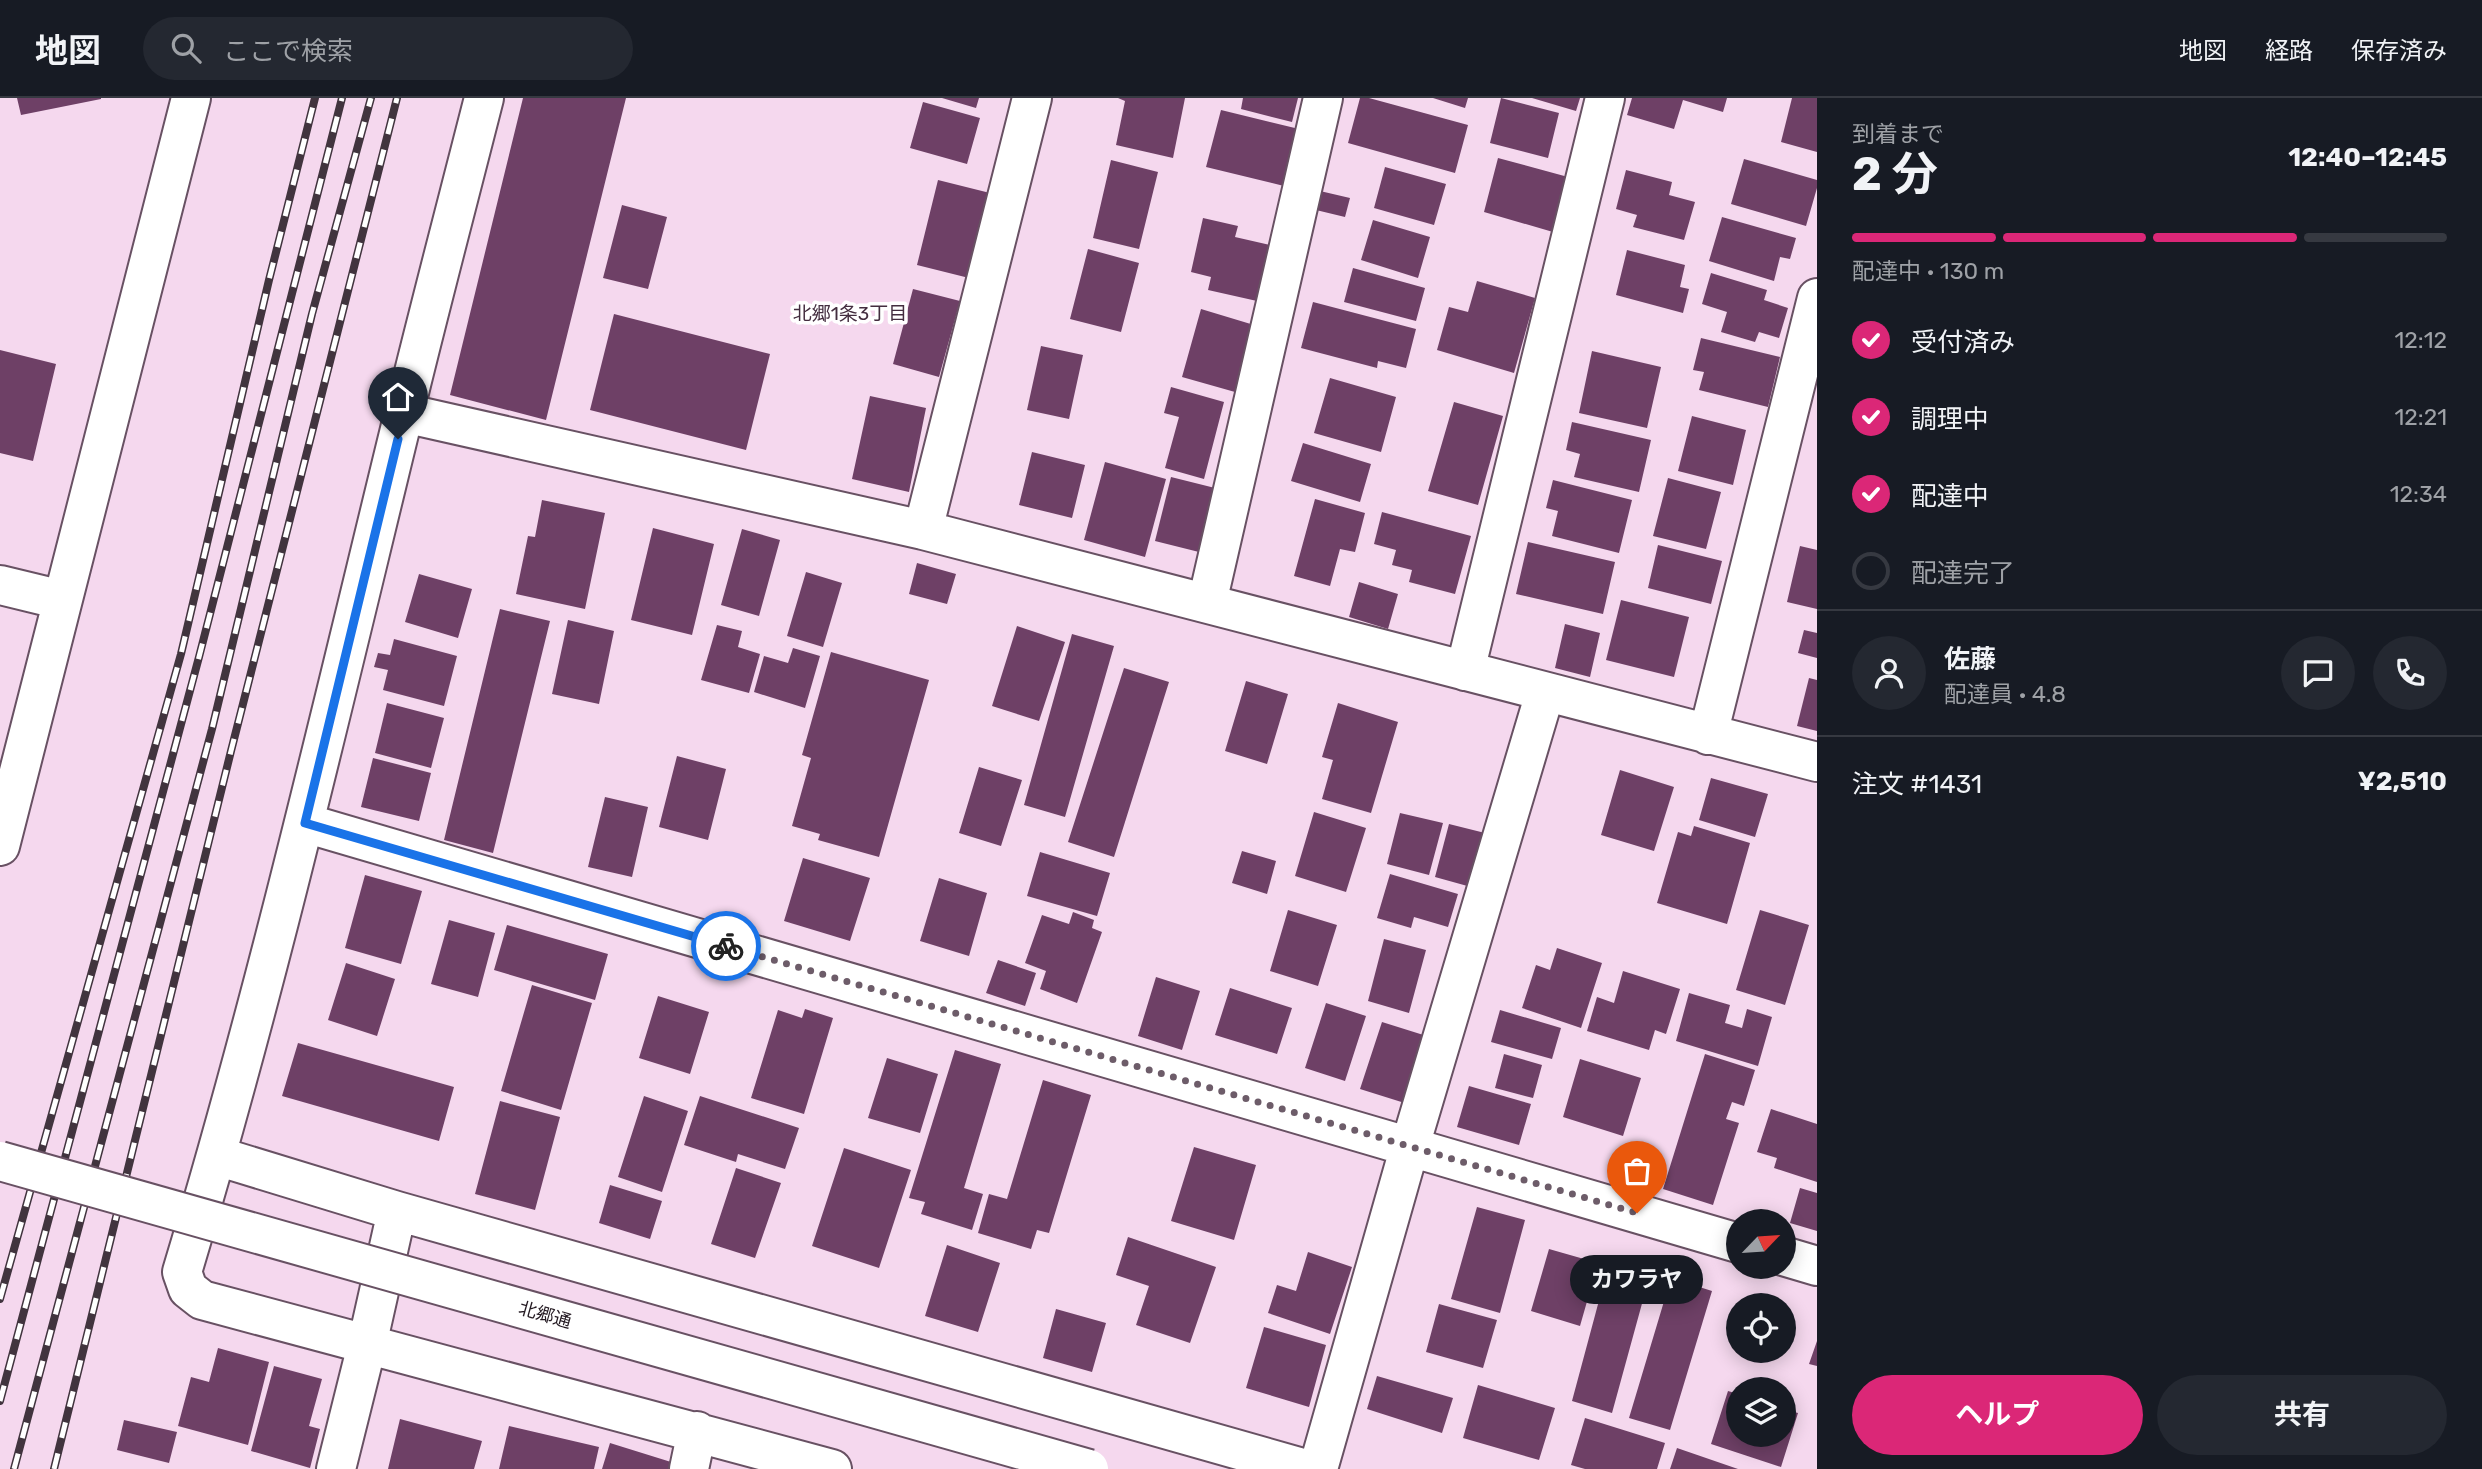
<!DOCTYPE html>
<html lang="ja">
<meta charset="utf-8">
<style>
body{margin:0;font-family:Rubik,"Noto Sans JP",sans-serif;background:#242831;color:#f1f3f6;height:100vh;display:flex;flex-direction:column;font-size:26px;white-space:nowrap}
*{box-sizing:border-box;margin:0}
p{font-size:23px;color:#9ea1a6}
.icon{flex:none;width:38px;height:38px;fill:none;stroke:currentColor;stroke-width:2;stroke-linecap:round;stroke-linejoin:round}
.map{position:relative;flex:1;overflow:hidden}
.side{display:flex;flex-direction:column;background:#171b24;width:665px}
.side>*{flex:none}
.needle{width:46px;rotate:65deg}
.fabs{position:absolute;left:1726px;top:1111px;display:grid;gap:14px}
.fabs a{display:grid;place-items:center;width:70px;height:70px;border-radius:50%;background:#171b24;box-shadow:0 4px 18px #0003;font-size:35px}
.pin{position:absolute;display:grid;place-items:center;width:60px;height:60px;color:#fff;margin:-72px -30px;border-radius:50% 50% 50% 0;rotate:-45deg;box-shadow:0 0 7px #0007}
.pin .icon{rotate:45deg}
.courier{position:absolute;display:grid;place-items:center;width:70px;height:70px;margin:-35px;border:5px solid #1a73e8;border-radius:50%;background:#fff;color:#222;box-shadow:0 2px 9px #0007}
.bubble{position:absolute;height:49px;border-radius:24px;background:#171b24;box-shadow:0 4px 18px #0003;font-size:23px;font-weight:700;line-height:49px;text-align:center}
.head em{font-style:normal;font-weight:700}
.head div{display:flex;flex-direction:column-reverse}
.head{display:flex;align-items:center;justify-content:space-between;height:119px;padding:0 35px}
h1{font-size:46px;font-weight:700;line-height:52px}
.bar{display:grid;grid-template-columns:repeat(4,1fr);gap:10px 7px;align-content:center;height:84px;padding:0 35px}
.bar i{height:9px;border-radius:5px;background:#363941}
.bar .selected{background:#db2777}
.bar p{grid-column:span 4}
.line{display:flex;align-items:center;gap:18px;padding:0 35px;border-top:2px solid #363941}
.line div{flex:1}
.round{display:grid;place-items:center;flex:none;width:74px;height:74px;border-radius:37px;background:#242831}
ol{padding:0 35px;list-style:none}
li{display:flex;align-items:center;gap:21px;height:77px}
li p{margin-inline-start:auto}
li .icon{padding:7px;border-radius:50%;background:#db2777;color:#fff;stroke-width:4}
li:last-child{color:#9ea1a6}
li i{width:38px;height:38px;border:4px solid #363941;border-radius:50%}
.cta{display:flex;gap:14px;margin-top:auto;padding:14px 35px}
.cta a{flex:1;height:80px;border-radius:42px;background:#db2777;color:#fff;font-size:28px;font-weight:700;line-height:80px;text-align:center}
.cta a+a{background:#242831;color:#f1f3f6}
header{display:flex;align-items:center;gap:42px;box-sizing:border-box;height:98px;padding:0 35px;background:#171b24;border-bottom:2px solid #363941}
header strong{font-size:33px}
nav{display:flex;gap:38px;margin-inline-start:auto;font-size:24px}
.search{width:490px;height:63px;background:#242831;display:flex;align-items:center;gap:18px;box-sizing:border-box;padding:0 24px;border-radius:38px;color:#9ea1a6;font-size:26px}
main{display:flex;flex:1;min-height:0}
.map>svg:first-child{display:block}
.building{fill:#6e4066}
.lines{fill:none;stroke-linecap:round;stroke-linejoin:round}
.minor-casing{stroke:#685163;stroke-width:42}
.minor{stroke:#fff;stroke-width:38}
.rail-casing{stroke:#41343e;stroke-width:8}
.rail{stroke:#fff;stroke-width:5;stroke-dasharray:16;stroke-linecap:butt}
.minor-bridge-casing{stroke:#685163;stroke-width:42;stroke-linecap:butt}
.minor-bridge{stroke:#fff;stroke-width:38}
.done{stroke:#6d5c69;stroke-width:7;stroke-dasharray:0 12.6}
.route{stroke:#1a73e8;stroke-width:9}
.labels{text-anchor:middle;stroke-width:7;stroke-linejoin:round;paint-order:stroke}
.street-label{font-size:18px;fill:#241a22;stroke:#fff}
.neighbourhood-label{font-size:19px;fill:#432d3f;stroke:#fff}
</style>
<header>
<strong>地図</strong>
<div class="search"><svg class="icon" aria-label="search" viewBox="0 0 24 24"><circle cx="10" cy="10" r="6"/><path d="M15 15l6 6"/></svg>ここで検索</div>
<nav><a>地図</a><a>経路</a><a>保存済み</a></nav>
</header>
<main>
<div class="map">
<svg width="1817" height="1371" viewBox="0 0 1817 1371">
<rect width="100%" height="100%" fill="#f5d8ee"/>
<path class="building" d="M17 0H101V1L21 17Z
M523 0H626L546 322 450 297Z
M942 0H979L976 10Z
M1118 0H1185L1173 60 1116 47 1125 3Z
M1243 0H1298L1292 24 1241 11Z
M1360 0H1369L1468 27 1455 75 1348 45Z
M1433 0H1468L1465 10Z
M1501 0 1559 15 1548 60 1490 45Z
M1532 0H1580L1576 13Z
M1632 0H1727L1723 14 1683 2 1674 31 1627 17Z
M1792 0H1817V54L1781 44Z
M923 4 980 20 967 66 910 50Z
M1221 12 1299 31 1284 88 1206 69Z
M1498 60 1568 79 1553 134 1484 114Z
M1744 61 1817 82V90L1806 128 1731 106Z
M1111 62 1158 74 1139 151 1093 140Z
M1385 69 1446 86 1434 127 1374 110Z
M1626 72 1672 84 1669 97 1695 104 1684 142 1633 129 1637 117 1616 111Z
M938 82 990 95 969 180 917 167Z
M1320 93 1350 100 1345 119 1316 112Z
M622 107 667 119 648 191 603 180Z
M1722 119 1796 140 1790 161 1780 159 1774 183 1709 163Z
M1203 120 1238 128 1235 139 1270 147 1257 203 1208 192 1211 179 1191 174Z
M1373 122 1430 139 1418 180 1361 162Z
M1088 151 1139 165 1121 234 1070 221Z
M1627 152 1685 167 1680 189 1689 191 1683 215 1616 197Z
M1353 170 1425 190 1416 223 1344 204Z
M1711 175 1767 192 1764 202 1788 210 1779 240 1759 234 1755 244 1721 234 1727 214 1702 206Z
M1477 183 1535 200 1514 275 1437 252 1449 209 1468 214Z
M913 191 960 203 939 279 893 266Z
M1313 204 1416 231 1406 270 1378 263 1377 270 1301 250Z
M1201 211 1254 227 1235 294 1182 279Z
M614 216 770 256 746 352 590 312Z
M1701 240 1780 259 1768 309 1699 292 1704 274 1693 272Z
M1041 248 1083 257 1069 321 1027 312Z
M0 252 56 266 33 363 0 355Z
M1592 253 1661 269 1647 330 1579 315Z
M1330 280 1396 299 1381 354 1314 335Z
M1171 289 1224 304 1204 381 1165 370 1179 319 1164 315Z
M870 298 926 310 909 394 852 381Z
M1454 304 1503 318 1478 407 1428 393Z
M1692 318 1746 332 1733 387 1678 373Z
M1572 324 1651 342 1639 394 1574 379 1580 356 1566 352Z
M1303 345 1371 366 1360 404 1291 383Z
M1032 354 1085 367 1072 420 1019 407Z
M1105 364 1166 381 1145 459 1084 442Z
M1171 379 1219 391 1203 455 1155 443Z
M1668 380 1721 394 1706 451 1653 438Z
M1553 382 1632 402 1619 455 1552 438 1558 413 1546 410Z
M1315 401 1365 415 1355 454 1340 451 1330 488 1294 478Z
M542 402 605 415 585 511 516 496 528 438 535 439Z
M1382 414 1471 438 1455 496 1409 484 1412 472 1392 467 1396 452 1374 446Z
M653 430 714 446 692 537 631 522Z
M742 431 780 442 759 518 721 507Z
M1528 444 1615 464 1603 516 1516 496Z
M1658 447 1722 463 1711 506 1648 490Z
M1800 448 1817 452V511L1787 504Z
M917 465 956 476 947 506 909 496Z
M806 474 842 485 823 549 787 538Z
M419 476 472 491 458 540 405 524Z
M1359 484 1398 496 1388 531 1349 519Z
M1621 502 1689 519 1674 579 1606 562Z
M500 511 550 523 493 755 444 742Z
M568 522 614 533 599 606 552 596Z
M1565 526 1600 535 1590 579 1555 570Z
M717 527 742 533 738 549 760 556 749 595 701 582Z
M1017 528 1065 544 1039 623 992 608Z
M1804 532 1817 535V560L1798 555Z
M1072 536 1114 548 1065 719 1024 707Z
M394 541 457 558 444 608 383 592 388 572 374 569 378 555 390 557Z
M793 550 820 558 805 610 754 594 764 558 788 565Z
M831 554 929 582 879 759 818 742 820 736 792 728 811 660 802 657Z
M1124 570 1169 584 1114 759 1068 744Z
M1809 580 1817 582V633L1797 628Z
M1246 583 1288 596 1267 666 1225 653Z
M387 605 444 620 431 670 375 655Z
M1338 605 1398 624 1371 715 1322 701 1333 662 1322 659Z
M677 658 726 671 708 742 659 729Z
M373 660 431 675 419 723 361 709Z
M979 669 1022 682 1001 748 959 735Z
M1620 672 1674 689 1654 753 1601 737Z
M1711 680 1768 696 1755 739 1699 722Z
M605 699 648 709 632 779 588 769Z
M1314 714 1366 730 1346 794 1295 778Z
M1400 715 1443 725 1429 777 1387 766Z
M1449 726 1485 735 1471 789 1435 779Z
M1694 728 1750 745 1727 826 1657 805 1678 734 1691 738Z
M1242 753 1276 763 1267 796 1232 785Z
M1040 754 1110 775 1097 818 1027 798Z
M803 760 870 780 850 843 784 823Z
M1390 776 1458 796 1448 829 1414 819 1411 830 1377 820Z
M365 777 422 793 401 866 345 850Z
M939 780 987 795 969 858 920 843Z
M1288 812 1337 827 1318 888 1270 873Z
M1760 812 1809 827 1785 907 1736 892Z
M1073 814 1094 822 1092 830 1102 834 1077 905 1040 891 1046 873 1025 865 1042 817 1069 826Z
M449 822 495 835 478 899 431 886Z
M507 827 608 856 595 902 494 872Z
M1384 841 1426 852 1409 915 1368 903Z
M1557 850 1602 865 1581 930 1522 910 1536 867 1550 872Z
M998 862 1036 875 1025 908 986 895Z
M346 865 395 881 377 938 328 922Z
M1623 873 1680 891 1666 936 1655 932 1649 952 1587 933 1597 899 1614 905Z
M1156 879 1200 893 1182 952 1138 938Z
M532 887 592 905 561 1012 501 993Z
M1230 890 1292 910 1277 956 1215 937Z
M1689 895 1730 907 1725 925 1742 930 1747 911 1772 919 1758 968 1676 943Z
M658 898 709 914 690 976 639 960Z
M1326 905 1366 918 1345 983 1305 970Z
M805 911 833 920 804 1016 751 1000 778 912 802 920Z
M1500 912 1561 930 1552 961 1491 944Z
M1382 924 1433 940 1411 1007 1360 991Z
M298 945 454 989 439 1043 282 998Z
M955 952 1001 966 964 1090 983 1096 972 1132 921 1116 925 1104 909 1100Z
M1504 956 1542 967 1533 1000 1495 990Z
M1705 956 1755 972 1744 1008 1732 1004 1726 1021 1739 1025 1713 1107 1663 1091Z
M887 960 938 976 920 1035 868 1020Z
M1580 961 1641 980 1623 1038 1563 1019Z
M1043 982 1091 997 1049 1135 1037 1132 1031 1151 978 1135 989 1096 1007 1101Z
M1469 988 1531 1006 1519 1047 1457 1029Z
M644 998 688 1013 662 1094 618 1079Z
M700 998 799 1030 785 1071 738 1056 736 1064 684 1047Z
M500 1003 560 1019 535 1112 475 1096Z
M1771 1011 1817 1026V1084L1774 1070 1777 1060 1757 1054Z
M1194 1049 1256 1067 1234 1142 1171 1123Z
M844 1050 911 1072 879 1170 812 1148Z
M736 1070 781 1085 755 1160 711 1146Z
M610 1087 662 1103 650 1141 599 1125Z
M1800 1090 1817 1095V1133L1790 1125Z
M1477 1109 1525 1122 1500 1215 1451 1201Z
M1128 1139 1216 1169 1190 1245 1136 1227 1149 1188 1116 1177Z
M947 1147 1000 1165 978 1234 925 1218Z
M1549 1151 1598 1165 1580 1228 1531 1213Z
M1308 1154 1352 1169 1330 1236 1268 1215 1277 1187 1296 1193Z
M1608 1169 1649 1180 1612 1315 1572 1303Z
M1671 1180 1712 1193 1670 1332 1629 1320Z
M1439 1206 1497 1222 1483 1270 1426 1254Z
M1056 1211 1106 1225 1092 1274 1043 1260Z
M1264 1229 1326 1247 1309 1309 1246 1290Z
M1817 1243V1268L1809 1266Z
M218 1250 269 1264 248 1347 178 1328 191 1279 209 1284Z
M274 1268 322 1281 309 1328 320 1331 310 1370 251 1353Z
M1377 1278 1453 1300 1442 1335 1367 1311Z
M1478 1287 1555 1310 1539 1362 1463 1340Z
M1728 1293 1738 1296V1337H1783V1311L1798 1315 1781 1369 1711 1346Z
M1585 1320 1665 1345 1657 1371H1585L1571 1367Z
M400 1321 482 1343 474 1371H388Z
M124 1322 177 1334 169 1365 117 1352Z
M509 1328 599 1349 594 1371H499Z
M610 1345 671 1364 669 1371H602Z
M1677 1350 1738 1371H1670Z"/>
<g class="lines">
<defs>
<path id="minor" d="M484 0C457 106 429 212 403 319 333 605 267 892 182 1174L188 1191 202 1202 832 1371
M404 315 923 432 1817 664
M923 432 1032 0
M0 487 62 502
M1207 505 1323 0
M1465 573 1605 0
M1708 637 1817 200
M305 725 1738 1145
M0 748 191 0
M217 1058 397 1113 1306 1371
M1783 1158 1817 1168
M336 1371 367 1247 397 1113
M689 1371 697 1333
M1318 1371 1410 1048 1545 595"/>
</defs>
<use href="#minor" class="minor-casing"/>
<use href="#minor" class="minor"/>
<defs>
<path id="rail" d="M0 1201 181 556 269 182 315 0
M0 1303 199 559 342 0
M14 1371 212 631 312 216 371 0
M54 1371 231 653 397 0"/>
</defs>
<use href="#rail" class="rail-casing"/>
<use href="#rail" class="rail"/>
<defs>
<path id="minor-bridge" d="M0 1063 1089 1371"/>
</defs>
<use href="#minor-bridge" class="minor-bridge-casing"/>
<use href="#minor-bridge" class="minor-bridge"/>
</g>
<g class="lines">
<path class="done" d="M726 848 1637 1115"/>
<path class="route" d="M398 341 305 725 726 848"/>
</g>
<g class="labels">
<g class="street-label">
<text transform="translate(545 1217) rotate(16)" y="6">北郷通</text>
</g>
<g class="neighbourhood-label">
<text x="850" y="222">北郷1条3丁目</text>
</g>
</g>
</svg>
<div class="fabs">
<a><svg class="needle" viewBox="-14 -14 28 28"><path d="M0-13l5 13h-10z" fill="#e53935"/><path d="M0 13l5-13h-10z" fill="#9ea1a6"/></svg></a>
<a><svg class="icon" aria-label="locate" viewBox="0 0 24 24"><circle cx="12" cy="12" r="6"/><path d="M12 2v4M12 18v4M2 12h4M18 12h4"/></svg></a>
<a><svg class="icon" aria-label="layers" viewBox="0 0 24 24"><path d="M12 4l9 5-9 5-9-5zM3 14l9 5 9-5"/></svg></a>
</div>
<div class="pin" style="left:1637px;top:1115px;background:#ea580c"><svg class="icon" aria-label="bag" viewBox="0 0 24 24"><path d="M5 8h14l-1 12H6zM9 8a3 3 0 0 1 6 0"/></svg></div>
<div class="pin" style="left:398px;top:341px;background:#1f2937"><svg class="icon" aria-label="home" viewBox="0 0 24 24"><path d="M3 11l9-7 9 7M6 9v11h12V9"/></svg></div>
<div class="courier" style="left:726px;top:848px"><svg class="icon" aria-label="bike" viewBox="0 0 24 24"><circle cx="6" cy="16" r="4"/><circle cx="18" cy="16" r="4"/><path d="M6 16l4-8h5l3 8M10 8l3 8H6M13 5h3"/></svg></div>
<div class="bubble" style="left:1570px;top:1157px;width:133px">カワラヤ</div>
</div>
<section class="side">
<div class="head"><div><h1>2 分</h1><p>到着まで</p></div><em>12:40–12:45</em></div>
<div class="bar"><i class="selected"></i><i class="selected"></i><i class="selected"></i><i></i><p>配達中 · 130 m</p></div>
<ol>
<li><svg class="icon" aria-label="check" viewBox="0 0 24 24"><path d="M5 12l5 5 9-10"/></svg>受付済み<p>12:12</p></li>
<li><svg class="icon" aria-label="check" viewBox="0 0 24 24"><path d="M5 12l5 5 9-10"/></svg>調理中<p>12:21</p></li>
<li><svg class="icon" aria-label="check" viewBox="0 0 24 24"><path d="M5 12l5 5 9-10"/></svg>配達中<p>12:34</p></li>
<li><i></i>配達完了</li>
</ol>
<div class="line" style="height:126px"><a class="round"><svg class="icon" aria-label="person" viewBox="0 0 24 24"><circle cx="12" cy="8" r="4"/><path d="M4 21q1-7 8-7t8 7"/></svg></a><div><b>佐藤</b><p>配達員 · 4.8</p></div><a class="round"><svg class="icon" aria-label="chat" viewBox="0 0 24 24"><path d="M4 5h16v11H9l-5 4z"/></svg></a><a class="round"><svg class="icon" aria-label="phone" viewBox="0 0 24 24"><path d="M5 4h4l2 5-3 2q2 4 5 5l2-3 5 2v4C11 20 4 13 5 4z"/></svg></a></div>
<div class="line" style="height:91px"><div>注文 #1431</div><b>¥2,510</b></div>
<div class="cta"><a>ヘルプ</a><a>共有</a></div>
</section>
</main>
